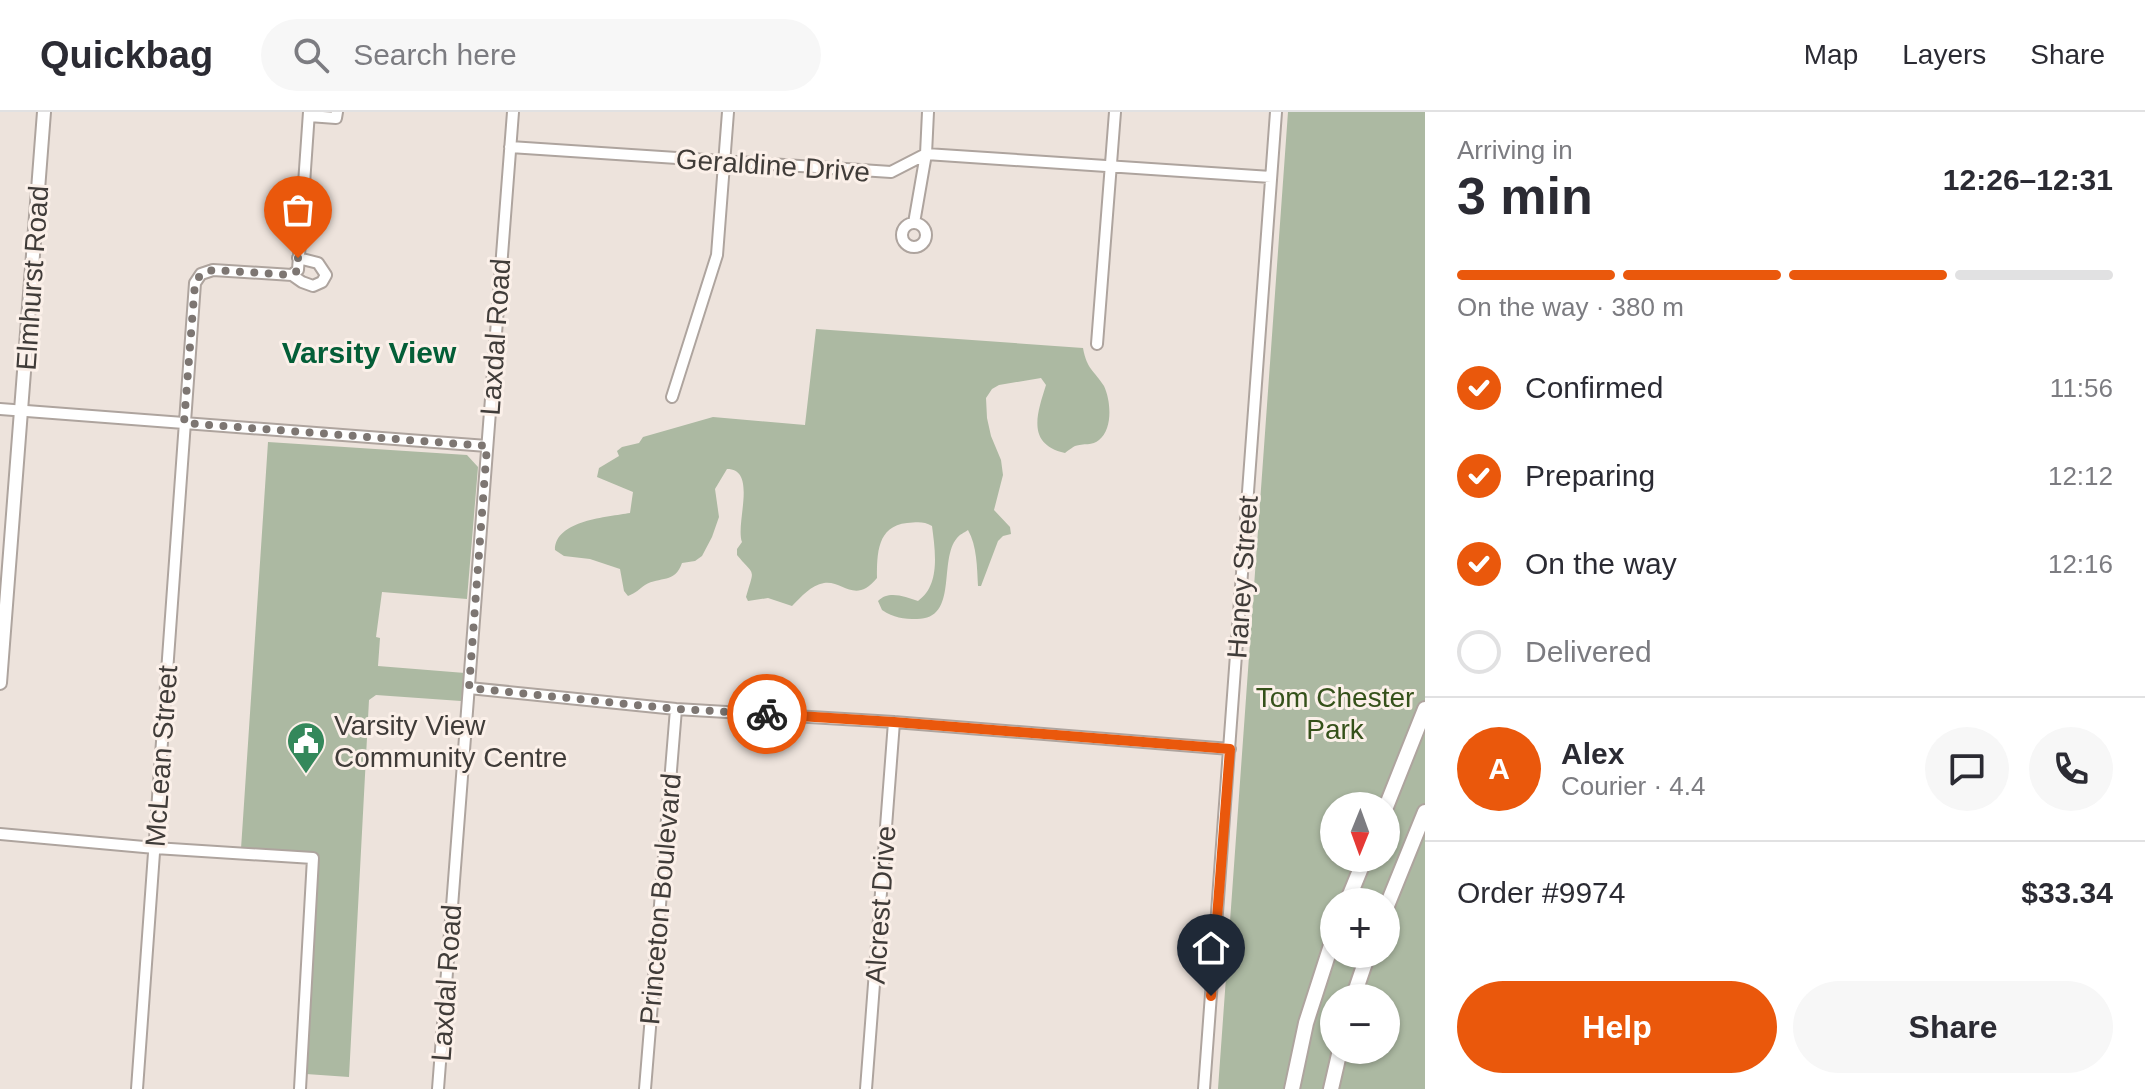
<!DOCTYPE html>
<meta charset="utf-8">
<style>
body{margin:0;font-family:Helvetica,sans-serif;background:#f7f7f7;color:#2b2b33;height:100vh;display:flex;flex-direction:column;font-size:30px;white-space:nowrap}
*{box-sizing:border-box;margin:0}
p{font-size:26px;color:#7c7c81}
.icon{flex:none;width:44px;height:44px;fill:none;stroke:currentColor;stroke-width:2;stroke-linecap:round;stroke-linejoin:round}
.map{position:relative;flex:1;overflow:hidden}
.sheet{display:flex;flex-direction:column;background:#fff;width:720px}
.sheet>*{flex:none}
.needle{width:52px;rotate:181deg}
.controls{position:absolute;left:1320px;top:680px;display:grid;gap:16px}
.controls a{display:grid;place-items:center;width:80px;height:80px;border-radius:50%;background:#fff;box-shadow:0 2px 6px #0004;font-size:40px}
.pin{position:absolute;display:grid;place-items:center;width:68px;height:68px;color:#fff;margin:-82px -34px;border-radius:50% 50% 50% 0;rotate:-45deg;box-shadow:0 0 8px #0007}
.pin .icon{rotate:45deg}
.courier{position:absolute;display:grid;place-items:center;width:80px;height:80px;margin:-40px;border:6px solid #ea580c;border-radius:50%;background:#fff;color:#222;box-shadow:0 2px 10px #0007}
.summary em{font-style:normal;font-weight:800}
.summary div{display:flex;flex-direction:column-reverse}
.summary{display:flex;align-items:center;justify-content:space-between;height:136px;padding:0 32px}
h1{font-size:52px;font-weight:800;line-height:60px}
.bar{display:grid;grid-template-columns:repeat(4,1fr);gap:12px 8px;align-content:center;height:96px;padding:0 32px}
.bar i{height:10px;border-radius:6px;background:#e1e1e2}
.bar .active{background:#ea580c}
.bar p{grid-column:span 4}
.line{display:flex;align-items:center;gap:20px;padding:0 32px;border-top:2px solid #e1e1e2}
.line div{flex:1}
.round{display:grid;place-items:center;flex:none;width:84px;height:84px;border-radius:42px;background:#f7f7f7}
ol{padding:0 32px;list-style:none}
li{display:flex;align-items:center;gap:24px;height:88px}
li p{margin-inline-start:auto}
li .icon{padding:8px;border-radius:50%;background:#ea580c;color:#fff;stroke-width:4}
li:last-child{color:#7c7c81}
li i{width:44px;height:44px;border:4px solid #e1e1e2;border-radius:50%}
.primary-button{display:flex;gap:16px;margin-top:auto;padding:16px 32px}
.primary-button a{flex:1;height:92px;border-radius:48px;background:#ea580c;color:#fff;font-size:32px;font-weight:800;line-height:92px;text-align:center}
.primary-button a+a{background:#f7f7f7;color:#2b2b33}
header{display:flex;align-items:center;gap:48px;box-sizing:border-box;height:112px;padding:0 40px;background:#fff;border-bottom:2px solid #e1e1e2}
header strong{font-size:38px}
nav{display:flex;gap:44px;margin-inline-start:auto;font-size:28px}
.search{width:560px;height:72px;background:#f7f7f7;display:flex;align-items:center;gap:20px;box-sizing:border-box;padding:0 28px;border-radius:44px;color:#7c7c81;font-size:30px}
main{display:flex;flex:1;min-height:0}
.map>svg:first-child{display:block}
.green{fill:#acb9a2;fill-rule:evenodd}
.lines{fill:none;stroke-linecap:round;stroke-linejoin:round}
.minor-casing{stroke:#aea49e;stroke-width:14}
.tertiary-casing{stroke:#aea49e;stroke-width:16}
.secondary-casing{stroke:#aea49e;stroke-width:18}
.minor{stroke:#fff;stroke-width:10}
.tertiary{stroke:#fff;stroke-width:12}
.secondary{stroke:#fff;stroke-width:14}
.done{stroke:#7d7672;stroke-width:8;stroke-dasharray:0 14.4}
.route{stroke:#ea580c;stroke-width:10}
.labels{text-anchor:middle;stroke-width:6;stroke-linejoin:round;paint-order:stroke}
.street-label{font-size:28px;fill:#403c39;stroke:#fbf0e9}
.park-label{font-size:28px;fill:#35511a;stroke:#fbf0e9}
.poi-label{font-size:28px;fill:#403c39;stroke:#fbf0e9;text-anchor:start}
.neighbourhood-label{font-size:30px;font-weight:bold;fill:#035e37;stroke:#fbf0e9}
</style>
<header>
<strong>Quickbag</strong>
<div class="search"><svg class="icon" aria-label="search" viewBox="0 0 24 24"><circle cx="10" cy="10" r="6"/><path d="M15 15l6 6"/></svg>Search here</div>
<nav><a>Map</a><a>Layers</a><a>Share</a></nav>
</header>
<main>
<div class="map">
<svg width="1425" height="977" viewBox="0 0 1425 977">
<rect width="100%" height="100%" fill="#ede3dc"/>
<path class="green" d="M1288 0H1425V977H1218ZM1334 694H1386V746H1334ZM1334 790H1386V842H1334ZM1334 886H1386V938H1334Z
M816 217 1083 236C1087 258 1094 258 1104 274 1111 289 1113 317 1099 328 1093 334 1083 331 1075 334 1073 335 1067 339 1065 341 1026 332 1037 302 1046 273L1041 266 999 273 992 277 986 286 987 306 991 324 1001 348 1003 363 994 398 1010 415 1011 422 1003 424 998 429 981 474H978C977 455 977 434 968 418 964 421 960 422 957 426 938 448 959 507 917 507 903 507 894 506 882 498L878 489C889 478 905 485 918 489 941 473 935 438 932 414 924 409 917 410 907 411 877 414 877 442 877 466 855 493 843 468 824 471 811 473 801 485 792 494L768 486 748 489 746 485C755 454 755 465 737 443V437L742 430C735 412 758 357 727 357L715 377 719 405 712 425 702 444 695 449 682 451C675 472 660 464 645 473 639 477 636 481 628 484L624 479 620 457 590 447 564 444 555 438C555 408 608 405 630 401L633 380 597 365 599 356 619 344 617 339 622 335 639 331 643 325 713 305 805 313Z
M268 330 467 343 478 355 467 487 382 480 376 525 380 526 378 554 465 561 461 589 376 583 369 588 349 965 306 962 316 742 241 737Z"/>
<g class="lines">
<defs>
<path id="minor" d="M309 4 336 6 337 0
M510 35 891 60 926 42 1271 65
M914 111 926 42 928 0
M902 123a12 12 0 1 1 24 0a12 12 0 1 1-24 0Z
M292 163 302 170 313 174 322 170 326 163 318 151 298 146
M1097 232 1115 0
M672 285 717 143 728 0
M0 297 487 334
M469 576 676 597 894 610 1230 637
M0 722 155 736 313 746 300 977
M137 977 195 171 201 162 213 158 292 163 298 158 309 0
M438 977 513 0
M645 977 676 597
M866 977 894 610
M1204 977 1276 0"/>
<path id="tertiary" d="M0 571 44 0"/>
<path id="secondary" d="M1386 695 1425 597
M1347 790 1365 746
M1386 796 1425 700
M1353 886 1368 842
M1292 977 1306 911 1334 824
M1331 977 1340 938"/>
</defs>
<use href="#minor" class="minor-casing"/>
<use href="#tertiary" class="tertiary-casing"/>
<use href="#secondary" class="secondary-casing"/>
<use href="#minor" class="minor"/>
<use href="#tertiary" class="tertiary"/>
<use href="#secondary" class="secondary"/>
</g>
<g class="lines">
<path class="done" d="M298 146V158L292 163 213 158 201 162 195 171 184 311 487 334 469 576 676 597 767 602"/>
<path class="route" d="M767 602 894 610 1230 637 1211 884"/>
</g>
<defs>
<symbol id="civic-pin" viewBox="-11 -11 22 30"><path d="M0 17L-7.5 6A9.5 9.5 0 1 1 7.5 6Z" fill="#34885b" stroke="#fbf0e9"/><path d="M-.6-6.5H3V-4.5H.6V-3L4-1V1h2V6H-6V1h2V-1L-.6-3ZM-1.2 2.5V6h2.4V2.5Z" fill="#fff"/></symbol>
</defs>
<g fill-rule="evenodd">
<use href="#civic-pin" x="284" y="607" width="44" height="60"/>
</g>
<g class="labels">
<g class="street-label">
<text transform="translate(773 53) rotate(4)" y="10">Geraldine Drive</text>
<text transform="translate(32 166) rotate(-86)" y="10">Elmhurst Road</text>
<text transform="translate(495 225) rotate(-86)" y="10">Laxdal Road</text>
<text transform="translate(1242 465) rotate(-86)" y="10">Haney Street</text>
<text transform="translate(161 644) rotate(-86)" y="10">McLean Street</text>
<text transform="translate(660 787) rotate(-85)" y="10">Princeton Boulevard</text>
<text transform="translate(880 793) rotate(-86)" y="10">Alcrest Drive</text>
<text transform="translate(446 871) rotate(-86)" y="10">Laxdal Road</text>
</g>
<g class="park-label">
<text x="1335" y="595">Tom Chester<tspan x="1335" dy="32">Park</tspan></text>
</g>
<g class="poi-label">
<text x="334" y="623">Varsity View<tspan x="334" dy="32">Community Centre</tspan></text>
</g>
<g class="neighbourhood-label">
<text x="369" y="251">Varsity View</text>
</g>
</g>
</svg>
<div class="controls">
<a><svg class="needle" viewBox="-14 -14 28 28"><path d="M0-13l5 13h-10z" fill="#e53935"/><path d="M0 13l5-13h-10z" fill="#7c7c81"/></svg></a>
<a>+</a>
<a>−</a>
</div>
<div class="pin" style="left:298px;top:146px;background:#ea580c"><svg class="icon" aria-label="bag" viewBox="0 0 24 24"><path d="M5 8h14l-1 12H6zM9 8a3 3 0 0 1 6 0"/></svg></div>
<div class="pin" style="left:1211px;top:884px;background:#1f2937"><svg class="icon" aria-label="home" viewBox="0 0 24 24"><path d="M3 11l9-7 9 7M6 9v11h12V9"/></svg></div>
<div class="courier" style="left:767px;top:602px"><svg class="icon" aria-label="bike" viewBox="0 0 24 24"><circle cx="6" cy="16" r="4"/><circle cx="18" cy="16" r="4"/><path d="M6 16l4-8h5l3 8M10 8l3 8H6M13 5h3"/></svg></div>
</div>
<section class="sheet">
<div class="summary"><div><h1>3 min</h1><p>Arriving in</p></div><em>12:26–12:31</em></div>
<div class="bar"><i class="active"></i><i class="active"></i><i class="active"></i><i></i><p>On the way · 380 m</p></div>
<ol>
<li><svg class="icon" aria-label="check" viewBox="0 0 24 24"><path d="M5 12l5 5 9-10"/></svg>Confirmed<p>11:56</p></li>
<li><svg class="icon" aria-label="check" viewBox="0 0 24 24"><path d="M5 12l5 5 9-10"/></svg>Preparing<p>12:12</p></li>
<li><svg class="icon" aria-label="check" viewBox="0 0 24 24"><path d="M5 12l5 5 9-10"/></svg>On the way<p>12:16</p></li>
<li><i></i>Delivered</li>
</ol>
<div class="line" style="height:144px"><b class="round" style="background:#ea580c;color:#fff">A</b><div><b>Alex</b><p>Courier · 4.4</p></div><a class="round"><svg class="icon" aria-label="chat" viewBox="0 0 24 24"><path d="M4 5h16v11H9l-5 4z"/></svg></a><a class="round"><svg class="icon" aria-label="phone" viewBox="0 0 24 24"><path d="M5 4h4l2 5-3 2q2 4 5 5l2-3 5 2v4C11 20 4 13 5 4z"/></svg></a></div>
<div class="line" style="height:104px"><div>Order #9974</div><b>$33.34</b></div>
<div class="primary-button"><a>Help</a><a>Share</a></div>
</section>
</main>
